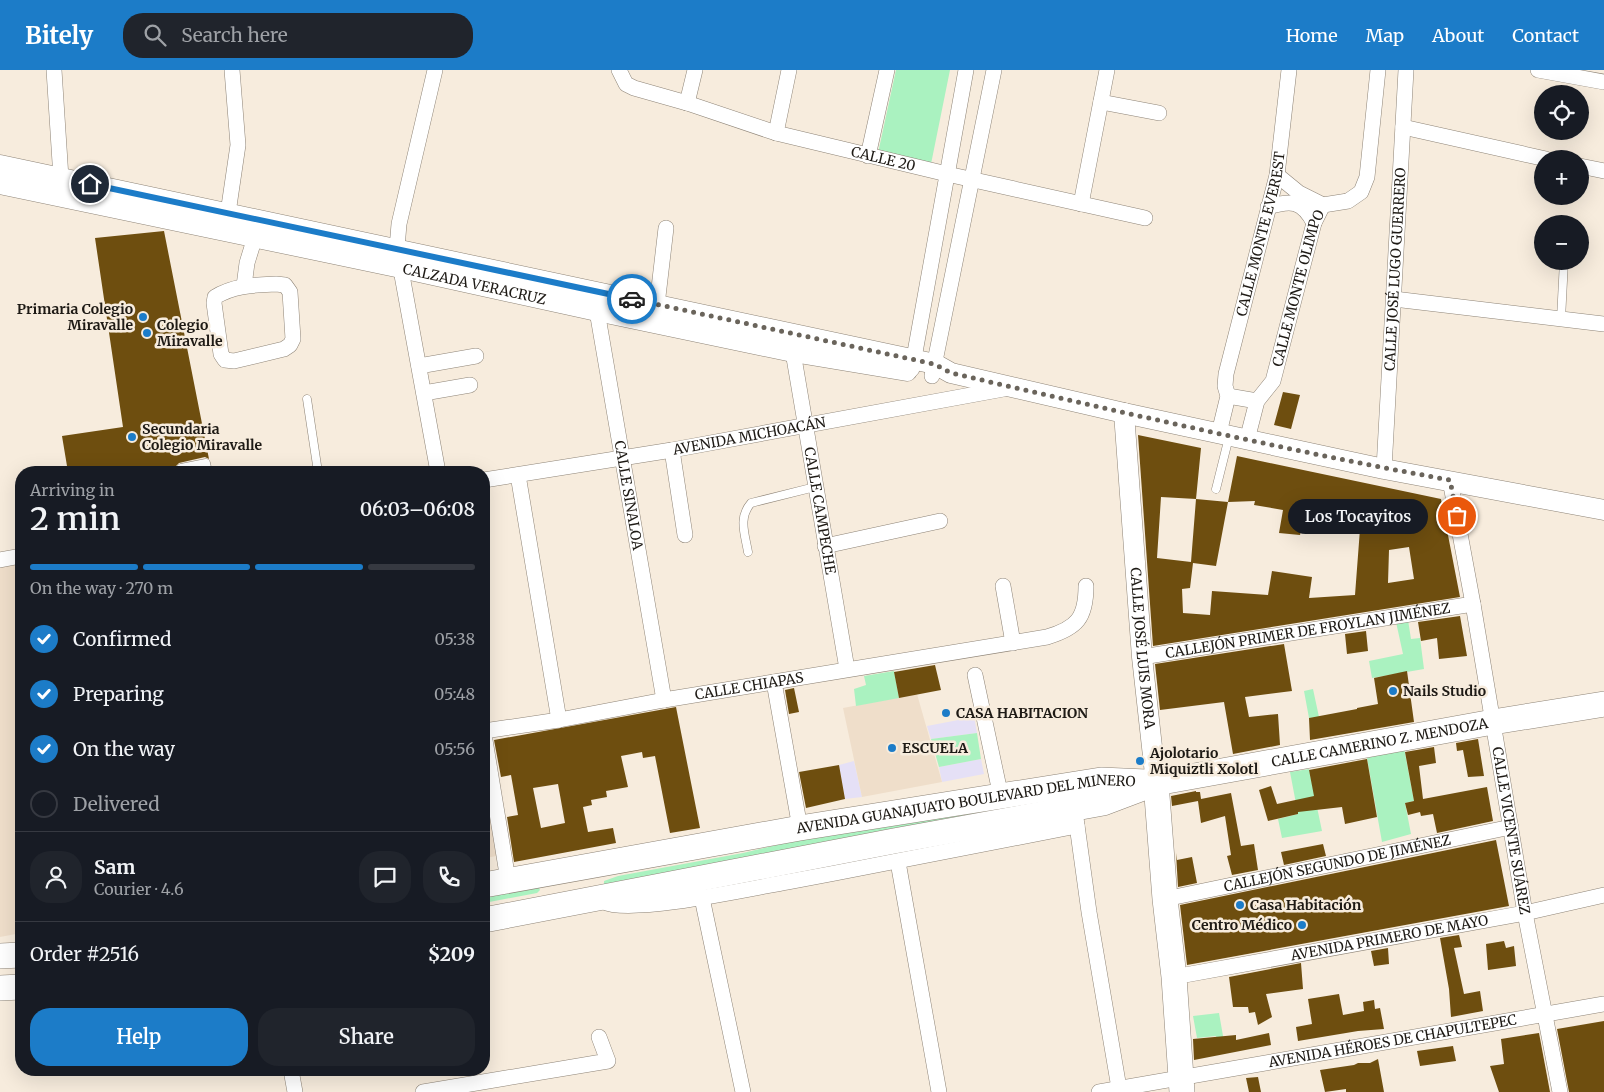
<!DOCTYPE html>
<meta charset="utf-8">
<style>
body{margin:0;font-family:Merriweather,serif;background:#20242c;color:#f1f3f6;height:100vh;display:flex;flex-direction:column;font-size:19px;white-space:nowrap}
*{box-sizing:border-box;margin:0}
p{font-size:16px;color:#9ea1a6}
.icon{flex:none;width:28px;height:28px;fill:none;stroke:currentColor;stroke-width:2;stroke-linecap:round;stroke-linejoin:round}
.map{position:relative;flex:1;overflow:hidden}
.sheet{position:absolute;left:15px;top:396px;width:475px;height:610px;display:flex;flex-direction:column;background:#171b24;border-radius:20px;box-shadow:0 5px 20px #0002}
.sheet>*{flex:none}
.buttons{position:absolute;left:1534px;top:15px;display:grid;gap:10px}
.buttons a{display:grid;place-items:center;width:55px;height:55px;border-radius:50%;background:#171b24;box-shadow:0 5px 20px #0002;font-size:25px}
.pin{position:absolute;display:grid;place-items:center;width:42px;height:42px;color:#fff;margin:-21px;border:2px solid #fff;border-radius:50%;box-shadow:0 1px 5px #0007}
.courier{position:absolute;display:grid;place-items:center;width:50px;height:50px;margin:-25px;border:4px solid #1c7cc8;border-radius:50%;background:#fff;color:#222;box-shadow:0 1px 6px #0007}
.bubble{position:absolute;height:35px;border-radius:18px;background:#171b24;box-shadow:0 5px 20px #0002;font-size:16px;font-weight:600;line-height:35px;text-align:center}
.overview em{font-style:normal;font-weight:600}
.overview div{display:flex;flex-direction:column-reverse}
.overview{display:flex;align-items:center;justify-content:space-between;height:85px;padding:0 15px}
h1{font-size:32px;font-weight:600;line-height:38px}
.bar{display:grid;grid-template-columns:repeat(4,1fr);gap:8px 5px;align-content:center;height:60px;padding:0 15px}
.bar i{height:6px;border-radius:4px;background:#363941}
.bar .current{background:#1c7cc8}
.bar p{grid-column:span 4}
.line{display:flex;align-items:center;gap:12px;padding:0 15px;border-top:1px solid #363941}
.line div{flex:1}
.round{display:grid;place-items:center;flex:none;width:52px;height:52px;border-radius:20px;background:#20242c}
ol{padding:0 15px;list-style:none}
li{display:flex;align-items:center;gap:15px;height:55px}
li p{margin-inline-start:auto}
li .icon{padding:5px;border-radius:50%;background:#1c7cc8;color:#fff;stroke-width:4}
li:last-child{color:#9ea1a6}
li i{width:28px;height:28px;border:2px solid #363941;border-radius:50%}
.cta{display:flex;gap:10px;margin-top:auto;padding:10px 15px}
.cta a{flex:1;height:58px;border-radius:20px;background:#1c7cc8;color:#fff;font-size:20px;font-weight:600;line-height:58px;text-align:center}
.cta a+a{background:#20242c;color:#f1f3f6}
header{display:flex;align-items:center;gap:30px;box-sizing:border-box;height:70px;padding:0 25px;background:#1c7cc8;color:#fff}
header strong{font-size:24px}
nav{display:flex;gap:28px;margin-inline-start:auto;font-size:18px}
.search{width:350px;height:45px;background:#20242c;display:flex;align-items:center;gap:12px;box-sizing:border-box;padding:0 18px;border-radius:20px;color:#9ea1a6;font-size:19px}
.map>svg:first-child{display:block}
.commercial{fill:#e5e0f6}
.built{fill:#efdeca}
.green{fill:#aaf2c0}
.building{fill:#6e4e0f;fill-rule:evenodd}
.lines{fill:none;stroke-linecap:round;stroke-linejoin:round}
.service-casing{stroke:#8e8477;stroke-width:9}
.minor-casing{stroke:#8e8477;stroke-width:16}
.tertiary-casing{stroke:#8e8477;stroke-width:21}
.primary-casing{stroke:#8e8477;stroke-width:26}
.service{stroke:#fff;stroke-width:8}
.minor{stroke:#fff;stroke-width:15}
.tertiary{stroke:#fff;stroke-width:20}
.primary{stroke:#fff;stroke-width:25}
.done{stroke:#6a645b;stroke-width:5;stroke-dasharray:0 9}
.route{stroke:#1c7cc8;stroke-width:6}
.poi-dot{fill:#1c7cc8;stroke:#f7ecdd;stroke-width:2}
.labels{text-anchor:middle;stroke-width:5;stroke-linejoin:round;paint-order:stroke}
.street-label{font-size:14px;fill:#1e1a15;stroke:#f7ecdd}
.poi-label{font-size:14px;font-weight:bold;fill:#1e1a15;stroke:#f7ecdd;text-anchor:start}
</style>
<header>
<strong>Bitely</strong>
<div class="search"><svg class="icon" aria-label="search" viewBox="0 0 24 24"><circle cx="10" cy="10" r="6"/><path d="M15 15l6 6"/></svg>Search here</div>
<nav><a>Home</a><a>Map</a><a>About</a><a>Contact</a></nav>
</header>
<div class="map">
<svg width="1604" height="1022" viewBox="0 0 1604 1022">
<rect width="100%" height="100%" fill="#f7ecdd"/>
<path class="commercial" d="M974 647 977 663 931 669 927 656Z
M981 689 984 704 942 712 939 697Z
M854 691 862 727 845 729 839 695Z"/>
<path class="built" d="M21 486V863L0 867V490Z
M917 624 942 712 862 727 843 638Z
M484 670 504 785 484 788Z"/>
<path class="green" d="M896 0H950L931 94 878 83Z
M1408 550 1411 569 1420 568 1424 599 1372 608 1369 591 1403 584 1396 552Z
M894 601 899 628 856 636 854 619 866 615 864 606Z
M1313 619 1319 647 1309 648 1304 621Z
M977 663 981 689 939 697 931 669Z
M1404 678 1414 731 1405 733 1411 764 1382 772 1367 688Z
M1309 699 1322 761 1282 768 1278 749 1298 744 1290 702Z
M1022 734 1025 737 604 815V811L618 806 743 783 839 760Z
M539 818 540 820 537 823 484 833V825Z
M1219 943 1226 983 1221 984 1216 966 1197 968 1193 946Z"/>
<path class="building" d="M164 161 209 389 205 387 179 393 176 396V402H68L62 366 123 357 95 168Z
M1283 322 1300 325 1291 359 1274 355Z
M1138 365 1201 378 1196 429 1228 432 1237 386 1441 429 1460 527 1153 576ZM1161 427 1196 429 1191 492 1157 488ZM1255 431 1254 435 1283 440 1279 463 1300 465 1304 450 1360 459 1355 525 1309 528 1312 507 1272 501 1268 525 1212 521 1210 545 1183 543 1182 519 1190 518 1193 493 1216 496 1228 432ZM1409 477 1414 509 1388 513 1389 480Z
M1460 546 1467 586 1439 589 1437 568 1421 571 1418 552Z
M1366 561 1368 581 1347 584 1345 564Z
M1284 574 1292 621 1245 627 1249 647 1278 644 1280 675 1233 684 1224 632 1160 640 1155 594Z
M935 595 941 620 899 628 894 602Z
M1407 601 1414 652 1310 670 1309 648 1357 639V638L1378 634 1374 608Z
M794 618 799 642 789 644 785 620Z
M676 637 700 758 670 763 655 686 643 688 642 682 621 686 628 717 606 721 607 727 591 730 592 735 583 737 588 762 613 758 616 773 514 792 507 747 518 745 511 705 501 707 494 670ZM558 714 565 753 541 758 533 718Z
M1478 669 1484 706 1468 707 1463 680 1457 681 1456 673Z
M1434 677 1436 693 1419 696 1423 729 1487 717 1493 751 1437 763 1433 744 1421 746 1420 742 1408 745 1405 733 1414 731 1405 682Z
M1367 689 1377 747 1345 754 1342 737 1298 742V744L1268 751 1259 720 1271 716 1277 734 1314 726 1309 700Z
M839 695 845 729 806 738 799 702Z
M1196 721V722H1200L1201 729 1231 723 1241 776 1254 774 1258 800 1232 805 1227 786 1231 785 1225 746 1201 753 1198 731 1172 736 1171 726Z
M1496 770 1509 836 1187 895 1180 835Z
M1323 774 1326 786 1284 795 1281 782Z
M1176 783 1177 790 1192 787 1197 813 1178 817Z
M1459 865 1462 877 1454 878 1464 924 1480 921 1483 941 1451 947 1449 919 1440 868Z
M1504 871 1506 878 1514 876 1516 896 1488 900 1486 874Z
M1388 878 1389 894 1374 896 1371 881Z
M1301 893 1303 919 1266 924 1272 947 1258 955 1255 942 1249 943 1248 937H1233L1229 907Z
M1339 924 1343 945 1364 941 1363 932 1374 930 1375 939 1380 938 1384 959 1358 961 1298 971 1296 957 1312 954 1308 929Z
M1604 951V1022H1569L1557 959Z
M1269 963 1271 975 1194 990 1193 969 1236 965V970Z
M1539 963 1550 1022H1499L1490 996 1504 994 1501 969Z
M1453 976 1456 991 1420 996 1417 981Z
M1378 989 1384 1022H1346V1019L1325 1022 1320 1000 1354 995 1358 993H1370Z
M1258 1007 1261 1022H1249L1246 1008Z"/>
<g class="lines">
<defs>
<path id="service" d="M1561 249 1564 191
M307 329 318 402
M182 402 181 398 206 393 208 402
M1216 419 1229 367
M748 482C745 464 738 448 751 433L815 417"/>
<g id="minor">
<path d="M54 0 61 108"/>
<path d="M435 0 399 154 397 178 438 402"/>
<path id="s1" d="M619 0 626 14 634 18 687 33 776 63 947 104 1145 148"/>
<path d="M1538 0 1604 12"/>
<path d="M1101 32 1159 43"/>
<path d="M687 33 695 0"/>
<path d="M1403 57 1546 89"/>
<path d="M776 63 789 0"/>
<path d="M868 86 887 0"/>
<path d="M1580 96 1604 101"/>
<path d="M1277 105 1299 123 1323 135"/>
<path d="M1081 134 1107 0"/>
<path d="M1323 135 1348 131 1361 122 1367 107 1378 0"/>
<path d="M1268 137C1291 130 1302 130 1314 153"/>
<path d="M228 143 238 75 232 0"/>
<path d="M276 214 285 215 290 222 293 269 290 275 284 279 234 291 225 290 221 284 214 233 215 227C234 215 255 215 276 214Z"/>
<path d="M244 216 247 193 255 167"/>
<path d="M1394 229 1604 254"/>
<path id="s2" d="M598 232 597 241 664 630"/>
<path d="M657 235 666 158"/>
<path id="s3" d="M793 282 847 599"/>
<path d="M419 296 476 286"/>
<path d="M912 299 966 0"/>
<path d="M932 306 994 0"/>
<path d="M424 323 470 315"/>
<path d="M1228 326 1257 331"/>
<path id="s4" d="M1219 363 1228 326 1225 316 1226 304 1277 105 1289 0"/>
<path id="s5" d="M1247 370 1257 331 1273 311 1314 153 1323 135"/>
<path d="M672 380 685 465"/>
<path id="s6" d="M1384 399 1406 0"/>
<path d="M518 405 559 650"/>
<path id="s7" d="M484 410 672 380 1009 318"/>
<path id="s8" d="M1450 410 1473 534 1525 843 1560 1022"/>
<path d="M825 476 940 451"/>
<path d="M0 490 21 486"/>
<path d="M1003 516 1013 573"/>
<path id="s9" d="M1142 587 1473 534"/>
<path d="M975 605 1001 727"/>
<path d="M774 612 800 758"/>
<path id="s10" d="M484 661 559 650 664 630 1047 567C1077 558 1086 548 1086 516"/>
<path d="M484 664 508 810"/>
<path d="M1076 748 1089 842 1119 1018"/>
<path d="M898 792 939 1022"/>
<path d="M702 828 743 1022"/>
<path id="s11" d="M1165 829 1511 757"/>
<path d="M604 832C630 845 753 818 787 812 884 794 981 775 1077 756"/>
<path id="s12" d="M1174 907 1525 843 1604 825"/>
<path d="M291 1000 295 1022"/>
<path d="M423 1022 608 991 599 967"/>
<path id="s13" d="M1099 1022 1604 934"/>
</g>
<g id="tertiary">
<path d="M0 95 902 287 935 294 951 303 1124 343 1384 399 1604 440"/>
<path id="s14" d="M0 114 401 198 597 241 793 282 907 301"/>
<path id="s15" d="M1124 343 1142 587 1156 713"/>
</g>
<g id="primary">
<path d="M1156 713 1165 829 1174 907 1182 1022"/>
<path id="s16" d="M484 815 800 758 1101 710 1146 712"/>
<path id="s17" d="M484 850 894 771 1103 733 1156 713 1493 652 1604 634"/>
<path d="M0 886 21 885"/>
<path d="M0 918 21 917"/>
</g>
</defs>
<use href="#service" class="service-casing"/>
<use href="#minor" class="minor-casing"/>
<use href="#tertiary" class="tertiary-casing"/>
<use href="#primary" class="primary-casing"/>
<use href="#service" class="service"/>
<use href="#minor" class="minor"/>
<use href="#tertiary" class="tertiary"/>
<use href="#primary" class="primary"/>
</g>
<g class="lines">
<path class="done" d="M632 229 934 294 951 303C1117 341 1283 380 1450 410L1457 446"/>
<path class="route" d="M90 114 632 229"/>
</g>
<g class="poi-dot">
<circle cx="143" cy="247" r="5"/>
<circle cx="147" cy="263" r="5"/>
<circle cx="132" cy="367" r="5"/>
<circle cx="1393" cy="621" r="5"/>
<circle cx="946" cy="643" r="5"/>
<circle cx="892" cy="678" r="5"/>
<circle cx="1140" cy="691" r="5"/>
<circle cx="1240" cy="835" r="5"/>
<circle cx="1302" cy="855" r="5"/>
</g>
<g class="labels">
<g class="street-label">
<text dy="5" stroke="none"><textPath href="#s1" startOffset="284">CALLE 20</textPath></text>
<text dy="5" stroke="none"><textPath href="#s4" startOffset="205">CALLE MONTE EVEREST</textPath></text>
<text dy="5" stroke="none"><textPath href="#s6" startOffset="200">CALLE JOSÉ LUGO GUERRERO</textPath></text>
<text dy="5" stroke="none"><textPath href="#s14" startOffset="485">CALZADA VERACRUZ</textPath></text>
<text dy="5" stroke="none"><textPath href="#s5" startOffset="162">CALLE MONTE OLIMPO</textPath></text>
<text dy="5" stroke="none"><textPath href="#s7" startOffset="269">AVENIDA MICHOACÁN</textPath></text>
<text dy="5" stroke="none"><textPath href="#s2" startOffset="196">CALLE SINALOA</textPath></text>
<text dy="5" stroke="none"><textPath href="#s3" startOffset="161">CALLE CAMPECHE</textPath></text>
<text dy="5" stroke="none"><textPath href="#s9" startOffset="168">CALLEJÓN PRIMER DE FROYLAN JIMÉNEZ</textPath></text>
<text dy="5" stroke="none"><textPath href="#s15" startOffset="236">CALLE JOSÉ LUIS MORA</textPath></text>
<text dy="5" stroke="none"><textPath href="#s10" startOffset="269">CALLE CHIAPAS</textPath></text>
<text dy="5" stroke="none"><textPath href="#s17" startOffset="914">CALLE CAMERINO Z. MENDOZA</textPath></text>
<text dy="5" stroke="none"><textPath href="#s16" startOffset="489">AVENIDA GUANAJUATO BOULEVARD DEL MINERO</textPath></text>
<text dy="5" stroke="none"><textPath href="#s8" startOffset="356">CALLE VICENTE SUÁREZ</textPath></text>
<text dy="5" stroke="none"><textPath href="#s11" startOffset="176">CALLEJÓN SEGUNDO DE JIMÉNEZ</textPath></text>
<text dy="5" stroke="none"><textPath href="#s12" startOffset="219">AVENIDA PRIMERO DE MAYO</textPath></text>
<text dy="5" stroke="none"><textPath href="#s13" startOffset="298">AVENIDA HÉROES DE CHAPULTEPEC</textPath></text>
</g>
<g class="poi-label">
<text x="133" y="244" text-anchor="end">Primaria Colegio<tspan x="133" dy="16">Miravalle</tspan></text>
<text x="157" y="260">Colegio<tspan x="157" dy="16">Miravalle</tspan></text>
<text x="142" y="364">Secundaria<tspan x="142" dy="16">Colegio Miravalle</tspan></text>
<text x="1403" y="626">Nails Studio</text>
<text x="956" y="648">CASA HABITACION</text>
<text x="902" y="683">ESCUELA</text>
<text x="1150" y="688">Ajolotario<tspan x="1150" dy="16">Miquiztli Xolotl</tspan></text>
<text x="1250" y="840">Casa Habitación</text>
<text x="1292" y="860" text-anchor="end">Centro Médico</text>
</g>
</g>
</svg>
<div class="buttons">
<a><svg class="icon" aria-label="locate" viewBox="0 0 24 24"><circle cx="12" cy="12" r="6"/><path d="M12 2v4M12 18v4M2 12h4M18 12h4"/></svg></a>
<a>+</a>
<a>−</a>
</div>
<div class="pin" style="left:1457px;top:446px;background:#ea580c"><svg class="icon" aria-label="bag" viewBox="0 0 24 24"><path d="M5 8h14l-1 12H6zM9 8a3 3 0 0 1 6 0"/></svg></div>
<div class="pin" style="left:90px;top:114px;background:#1f2937"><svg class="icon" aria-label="home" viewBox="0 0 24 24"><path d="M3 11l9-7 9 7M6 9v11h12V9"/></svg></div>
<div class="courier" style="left:632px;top:229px"><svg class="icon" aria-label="car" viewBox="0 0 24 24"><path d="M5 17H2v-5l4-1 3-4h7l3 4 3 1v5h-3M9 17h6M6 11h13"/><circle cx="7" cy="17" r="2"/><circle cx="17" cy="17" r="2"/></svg></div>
<div class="bubble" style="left:1288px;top:429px;width:140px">Los Tocayitos</div>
<section class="sheet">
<div class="overview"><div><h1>2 min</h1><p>Arriving in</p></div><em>06:03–06:08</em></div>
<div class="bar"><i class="current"></i><i class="current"></i><i class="current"></i><i></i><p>On the way · 270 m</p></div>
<ol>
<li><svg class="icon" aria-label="check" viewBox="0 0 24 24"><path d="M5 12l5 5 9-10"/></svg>Confirmed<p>05:38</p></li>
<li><svg class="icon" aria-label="check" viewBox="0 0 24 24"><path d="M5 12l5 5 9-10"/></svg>Preparing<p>05:48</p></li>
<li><svg class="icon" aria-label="check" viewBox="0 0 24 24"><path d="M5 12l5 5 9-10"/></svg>On the way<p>05:56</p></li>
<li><i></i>Delivered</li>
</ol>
<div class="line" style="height:90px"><a class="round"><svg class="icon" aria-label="person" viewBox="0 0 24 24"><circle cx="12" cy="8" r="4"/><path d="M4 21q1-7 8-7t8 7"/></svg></a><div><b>Sam</b><p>Courier · 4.6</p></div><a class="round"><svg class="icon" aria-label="chat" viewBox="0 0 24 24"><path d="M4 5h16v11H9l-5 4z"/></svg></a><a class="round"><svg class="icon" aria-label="phone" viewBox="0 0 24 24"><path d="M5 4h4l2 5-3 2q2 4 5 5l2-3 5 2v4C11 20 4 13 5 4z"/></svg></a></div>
<div class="line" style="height:65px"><div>Order #2516</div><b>$209</b></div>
<div class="cta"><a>Help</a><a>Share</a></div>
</section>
</div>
